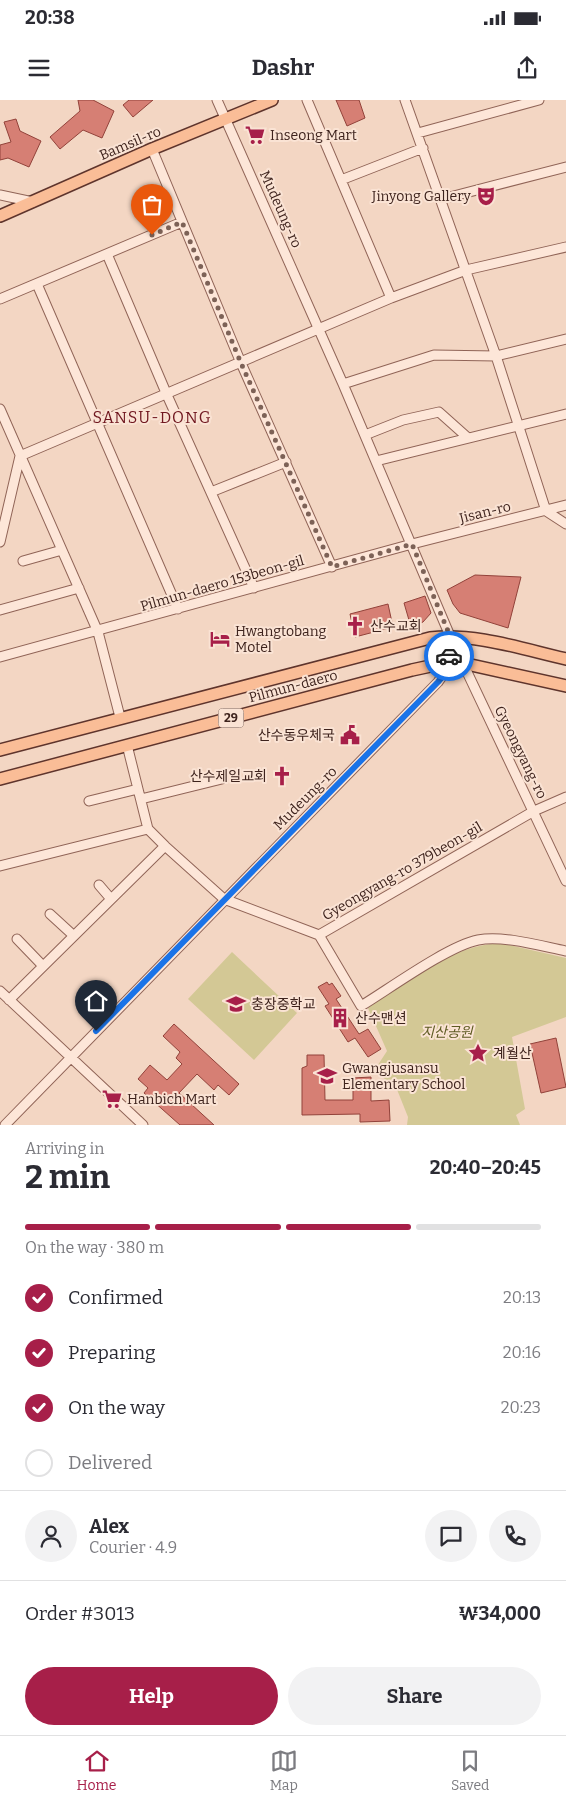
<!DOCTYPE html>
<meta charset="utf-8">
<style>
body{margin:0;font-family:Bitter,"Noto Sans KR",serif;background:#f2f2f3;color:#2b2b33;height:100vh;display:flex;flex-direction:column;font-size:19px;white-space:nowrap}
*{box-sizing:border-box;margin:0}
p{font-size:16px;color:#7c7c81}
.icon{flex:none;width:28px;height:28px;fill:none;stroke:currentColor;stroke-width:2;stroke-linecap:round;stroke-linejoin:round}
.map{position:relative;height:1025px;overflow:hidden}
.sheet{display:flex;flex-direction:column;background:#fff;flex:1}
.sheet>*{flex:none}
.pin{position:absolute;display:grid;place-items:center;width:42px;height:42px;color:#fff;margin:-51px -21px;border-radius:50% 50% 50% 0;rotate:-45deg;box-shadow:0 0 5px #0007}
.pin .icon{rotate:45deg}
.courier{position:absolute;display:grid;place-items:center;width:50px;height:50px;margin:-25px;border:4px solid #1a73e8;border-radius:50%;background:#fff;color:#222;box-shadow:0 1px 6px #0007}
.summary em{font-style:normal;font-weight:700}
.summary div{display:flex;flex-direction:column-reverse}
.summary{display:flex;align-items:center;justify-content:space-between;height:85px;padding:0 25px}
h1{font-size:32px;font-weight:700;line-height:38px}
.bar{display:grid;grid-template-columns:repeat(4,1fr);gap:8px 5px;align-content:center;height:60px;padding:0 25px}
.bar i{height:6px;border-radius:4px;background:#e1e1e2}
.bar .selected{background:#a71f49}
.bar p{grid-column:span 4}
.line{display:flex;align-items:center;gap:12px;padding:0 25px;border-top:1px solid #e1e1e2}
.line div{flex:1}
.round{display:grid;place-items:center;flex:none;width:52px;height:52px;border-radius:26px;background:#f2f2f3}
ol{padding:0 25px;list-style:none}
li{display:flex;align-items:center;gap:15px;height:55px}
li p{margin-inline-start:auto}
li .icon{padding:5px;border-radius:50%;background:#a71f49;color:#fff;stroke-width:4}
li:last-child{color:#7c7c81}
li i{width:28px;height:28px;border:2px solid #e1e1e2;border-radius:50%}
.action{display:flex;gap:10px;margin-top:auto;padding:10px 25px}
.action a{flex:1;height:58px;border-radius:30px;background:#a71f49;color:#fff;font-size:20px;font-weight:700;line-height:58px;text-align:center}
.action a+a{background:#f2f2f3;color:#2b2b33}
.status{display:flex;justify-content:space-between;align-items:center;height:35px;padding:0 25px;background:#fff;direction:ltr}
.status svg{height:14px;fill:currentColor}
header{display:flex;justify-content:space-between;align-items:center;height:65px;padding:0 25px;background:#fff;font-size:22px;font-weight:700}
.dock{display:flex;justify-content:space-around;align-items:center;height:70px;border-top:1px solid #e1e1e2;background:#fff;font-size:14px;color:#7c7c81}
.dock a{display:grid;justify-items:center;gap:2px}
.dock .selected{color:#a71f49}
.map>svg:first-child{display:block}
.green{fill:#d3c895}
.building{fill:#d67f74;stroke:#92423a}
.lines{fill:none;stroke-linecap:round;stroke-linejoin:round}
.minor-casing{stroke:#906457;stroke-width:11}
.major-casing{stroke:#5e342c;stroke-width:14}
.minor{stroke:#fde6d8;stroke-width:9}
.major{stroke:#fabd97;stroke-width:11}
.done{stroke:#7d6257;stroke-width:5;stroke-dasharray:0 9}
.route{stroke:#1a73e8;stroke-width:6}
.labels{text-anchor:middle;stroke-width:4;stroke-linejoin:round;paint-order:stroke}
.shield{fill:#fae3d4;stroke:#765d54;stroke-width:1}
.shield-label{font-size:12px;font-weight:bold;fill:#3e231d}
.poi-label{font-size:14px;fill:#3e231d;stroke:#fae3d4;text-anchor:start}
.street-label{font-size:14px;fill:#3e231d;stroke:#fae3d4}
.park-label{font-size:14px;font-style:italic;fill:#5d5a21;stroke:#fae3d4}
.quarter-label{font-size:16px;letter-spacing:1px;fill:#70171f;stroke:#fae3d4}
</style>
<div class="status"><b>20:38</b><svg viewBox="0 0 49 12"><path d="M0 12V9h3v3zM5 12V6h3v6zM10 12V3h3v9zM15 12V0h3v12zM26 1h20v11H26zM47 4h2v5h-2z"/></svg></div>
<header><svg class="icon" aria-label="menu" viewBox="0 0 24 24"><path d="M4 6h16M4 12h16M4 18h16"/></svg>Dashr<svg class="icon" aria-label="share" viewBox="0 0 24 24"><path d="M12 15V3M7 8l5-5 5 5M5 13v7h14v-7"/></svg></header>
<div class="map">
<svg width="566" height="1025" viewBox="0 0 566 1025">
<rect width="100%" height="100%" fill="#f3d6c3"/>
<path class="green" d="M500 843 566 858V917L512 937 525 1009 516 1015 520 1025H407L408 1017 396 987 374 971 387 951 368 908C401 880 456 845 500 843Z
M232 852 297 913 254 960 188 899Z"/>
<path class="building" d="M78 0H93L114 11 102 38 83 30 60 49 50 37 80 11Z
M129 0H153L133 17 123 5Z
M336 0H359L365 18 347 26Z
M16 19 20 31 41 41 29 67 8 58 0 60V45L11 42 4 22Z
M475 475 521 477 508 528 460 513 453 504 447 490Z
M425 496 431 513 423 522 411 527 404 503Z
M388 504 393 527 355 537 350 514Z
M327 882 329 885 332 883 341 896 336 899 359 934 368 929 381 949 368 957 355 938 348 942 325 906 329 904 318 887Z
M174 924 239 984 229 995 218 985 214 990 197 974 179 993 214 1025H180L144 993 148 988 138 979 150 965 167 980 182 964 176 958 180 952 163 936Z
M556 938 566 987 541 993 530 944Z
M307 955H324L325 1000H353V978L371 977V1001L389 1000 390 1021 360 1022V1014L302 1015V968L307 966Z"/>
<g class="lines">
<defs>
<path id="minor" d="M217 0 343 284 450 536 566 781
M307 0 391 198
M405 0 496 256 546 411 566 424
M418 33 539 0
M152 49 241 263 332 467
M341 80 423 48
M0 95 33 102
M442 99 566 67
M107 154 167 295 254 488
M37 184 178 509
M0 199 182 122
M343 284 434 255 496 256 566 239
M0 309 98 532 120 617
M365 335 403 320 439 312 467 337
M376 361 566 314
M211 392 286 362
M0 442 20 356 391 198 466 170 566 147
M23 461 62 450
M0 510 79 488
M0 557 412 444 566 405
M127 645 148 729 165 746 224 799 319 835
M141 699 222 679
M89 701 138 689
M0 766 148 729
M99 785 111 799
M50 814 74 836
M319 835 361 906C389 889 448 846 478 840 503 835 541 846 566 851
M319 835 534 711 566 697
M17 839 43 866
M0 891 143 1025
M9 900 165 746
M5 1025 438 582C449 568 449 557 450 539"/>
<path id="major" d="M0 116 152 49 272 0
M0 650 430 538C476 533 522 549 566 559
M0 679 412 570 449 562 462 563 566 586"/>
</defs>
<use href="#minor" class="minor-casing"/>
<use href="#major" class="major-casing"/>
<use href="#minor" class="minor"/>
<use href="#major" class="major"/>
</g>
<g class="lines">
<path class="done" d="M152 135 182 122 241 263 332 467 412 444 450 536 449 556"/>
<path class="route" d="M96 931 438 582 447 571 449 556"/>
</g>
<defs>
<symbol id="supermarket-bare" viewBox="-9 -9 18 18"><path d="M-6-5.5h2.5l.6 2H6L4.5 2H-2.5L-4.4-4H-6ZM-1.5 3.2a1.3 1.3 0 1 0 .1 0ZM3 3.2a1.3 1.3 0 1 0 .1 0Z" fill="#a71f49" stroke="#fae3d4" stroke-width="2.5" paint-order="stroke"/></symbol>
<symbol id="theatre-bare" viewBox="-9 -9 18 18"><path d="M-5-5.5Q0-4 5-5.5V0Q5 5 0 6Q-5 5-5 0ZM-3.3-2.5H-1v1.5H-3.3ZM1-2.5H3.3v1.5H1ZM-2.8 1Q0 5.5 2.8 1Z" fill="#a71f49" stroke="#fae3d4" stroke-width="2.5" paint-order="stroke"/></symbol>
<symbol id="church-bare" viewBox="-9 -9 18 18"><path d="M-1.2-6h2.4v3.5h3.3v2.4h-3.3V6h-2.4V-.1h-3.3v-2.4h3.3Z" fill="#a71f49" stroke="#fae3d4" stroke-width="2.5" paint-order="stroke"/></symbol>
<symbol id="hotel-bare" viewBox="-9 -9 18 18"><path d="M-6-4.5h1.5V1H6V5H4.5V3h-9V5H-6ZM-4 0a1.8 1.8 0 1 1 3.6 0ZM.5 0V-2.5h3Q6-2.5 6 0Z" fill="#a71f49" stroke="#fae3d4" stroke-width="2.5" paint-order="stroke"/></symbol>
<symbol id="civic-bare" viewBox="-9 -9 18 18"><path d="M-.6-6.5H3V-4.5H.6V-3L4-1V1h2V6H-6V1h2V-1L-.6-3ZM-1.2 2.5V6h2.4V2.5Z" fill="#a71f49" stroke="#fae3d4" stroke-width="2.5" paint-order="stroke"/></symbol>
<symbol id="school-bare" viewBox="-9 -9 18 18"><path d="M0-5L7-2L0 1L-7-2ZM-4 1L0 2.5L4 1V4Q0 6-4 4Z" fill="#a71f49" stroke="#fae3d4" stroke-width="2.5" paint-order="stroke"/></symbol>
<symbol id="building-bare" viewBox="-9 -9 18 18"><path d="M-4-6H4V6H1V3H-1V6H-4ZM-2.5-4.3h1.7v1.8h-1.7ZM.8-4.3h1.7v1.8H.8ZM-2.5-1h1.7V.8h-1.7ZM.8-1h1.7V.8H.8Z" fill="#a71f49" stroke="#fae3d4" stroke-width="2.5" paint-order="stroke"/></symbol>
<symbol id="sight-bare" viewBox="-9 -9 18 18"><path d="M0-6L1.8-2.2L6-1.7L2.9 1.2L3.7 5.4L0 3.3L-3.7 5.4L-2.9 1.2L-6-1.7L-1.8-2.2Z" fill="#a71f49" stroke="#fae3d4" stroke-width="2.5" paint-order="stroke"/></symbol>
</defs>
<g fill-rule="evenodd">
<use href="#supermarket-bare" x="241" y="21" width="28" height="28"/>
<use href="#theatre-bare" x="472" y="82" width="28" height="28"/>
<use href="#church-bare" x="341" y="512" width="28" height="28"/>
<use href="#hotel-bare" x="206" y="525" width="28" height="28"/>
<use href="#civic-bare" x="336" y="621" width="28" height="28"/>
<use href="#church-bare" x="268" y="662" width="28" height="28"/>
<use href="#school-bare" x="222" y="890" width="28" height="28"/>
<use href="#building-bare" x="326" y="904" width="28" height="28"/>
<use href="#sight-bare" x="464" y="939" width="28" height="28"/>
<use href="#school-bare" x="313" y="962" width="28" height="28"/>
<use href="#supermarket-bare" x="98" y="985" width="28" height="28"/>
</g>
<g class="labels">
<rect class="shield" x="218.5" y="608.5" width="25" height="19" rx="4"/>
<g class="shield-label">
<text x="231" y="622">29</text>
</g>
<g class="poi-label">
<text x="270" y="40">Inseong Mart</text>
<text x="471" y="101" text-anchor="end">Jinyong Gallery</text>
<text x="370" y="531">산수교회</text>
<text x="235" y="536">Hwangtobang<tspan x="235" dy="16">Motel</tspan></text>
<text x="335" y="640" text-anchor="end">산수동우체국</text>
<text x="267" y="681" text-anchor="end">산수제일교회</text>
<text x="251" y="909">충장중학교</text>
<text x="355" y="923">산수맨션</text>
<text x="493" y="958">계월산</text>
<text x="342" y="973">Gwangjusansu<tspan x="342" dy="16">Elementary School</tspan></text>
<text x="127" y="1004">Hanbich Mart</text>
</g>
<g class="street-label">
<text transform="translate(130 43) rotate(-23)" y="5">Bamsil-ro</text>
<text transform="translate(281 109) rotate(66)" y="5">Mudeung-ro</text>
<text transform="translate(485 412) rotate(-14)" y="5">Jisan-ro</text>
<text transform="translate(222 483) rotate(-16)" y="5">Pilmun-daero 153beon-gil</text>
<text transform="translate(293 586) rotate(-15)" y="5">Pilmun-daero</text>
<text transform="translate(521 652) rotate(64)" y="5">Gyeongyang-ro</text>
<text transform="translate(305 698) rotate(-45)" y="5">Mudeung-ro</text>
<text transform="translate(402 771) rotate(-30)" y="5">Gyeongyang-ro 379beon-gil</text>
</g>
<g class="park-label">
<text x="447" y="937">지산공원</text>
</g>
<g class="quarter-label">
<text x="152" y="323">SANSU-DONG</text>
</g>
</g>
</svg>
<div class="pin" style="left:152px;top:135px;background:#ea580c"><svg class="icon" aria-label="bag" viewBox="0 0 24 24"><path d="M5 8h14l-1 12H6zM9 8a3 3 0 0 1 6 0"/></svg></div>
<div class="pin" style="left:96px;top:931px;background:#1f2937"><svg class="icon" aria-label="home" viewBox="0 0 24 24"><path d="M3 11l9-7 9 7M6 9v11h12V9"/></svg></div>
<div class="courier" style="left:449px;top:556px"><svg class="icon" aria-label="car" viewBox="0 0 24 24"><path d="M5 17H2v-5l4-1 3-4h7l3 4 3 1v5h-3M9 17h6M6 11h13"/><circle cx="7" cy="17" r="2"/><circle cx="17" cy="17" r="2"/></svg></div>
</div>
<section class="sheet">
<div class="summary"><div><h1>2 min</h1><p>Arriving in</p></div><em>20:40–20:45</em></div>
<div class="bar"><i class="selected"></i><i class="selected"></i><i class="selected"></i><i></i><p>On the way · 380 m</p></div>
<ol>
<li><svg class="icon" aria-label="check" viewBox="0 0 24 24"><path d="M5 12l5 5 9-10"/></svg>Confirmed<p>20:13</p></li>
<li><svg class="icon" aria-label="check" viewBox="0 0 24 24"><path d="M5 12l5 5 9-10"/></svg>Preparing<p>20:16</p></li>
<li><svg class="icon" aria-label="check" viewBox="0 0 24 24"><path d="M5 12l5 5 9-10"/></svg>On the way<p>20:23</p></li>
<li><i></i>Delivered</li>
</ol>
<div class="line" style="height:90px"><a class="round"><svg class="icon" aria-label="person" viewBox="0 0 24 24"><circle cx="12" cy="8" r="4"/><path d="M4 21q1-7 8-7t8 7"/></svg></a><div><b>Alex</b><p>Courier · 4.9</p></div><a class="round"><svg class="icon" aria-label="chat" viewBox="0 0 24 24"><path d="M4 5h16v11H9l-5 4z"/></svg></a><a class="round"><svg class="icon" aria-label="phone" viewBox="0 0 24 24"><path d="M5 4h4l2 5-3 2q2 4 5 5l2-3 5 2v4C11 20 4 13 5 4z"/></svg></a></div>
<div class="line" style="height:65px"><div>Order #3013</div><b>₩34,000</b></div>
<div class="action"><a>Help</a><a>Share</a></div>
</section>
<nav class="dock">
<a class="selected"><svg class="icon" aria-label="home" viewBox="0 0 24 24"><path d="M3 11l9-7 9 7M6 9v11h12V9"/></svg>Home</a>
<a><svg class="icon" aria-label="map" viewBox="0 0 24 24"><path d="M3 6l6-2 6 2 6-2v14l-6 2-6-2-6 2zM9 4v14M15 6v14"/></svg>Map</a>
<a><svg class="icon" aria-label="saved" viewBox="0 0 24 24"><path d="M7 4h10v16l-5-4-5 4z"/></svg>Saved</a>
</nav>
